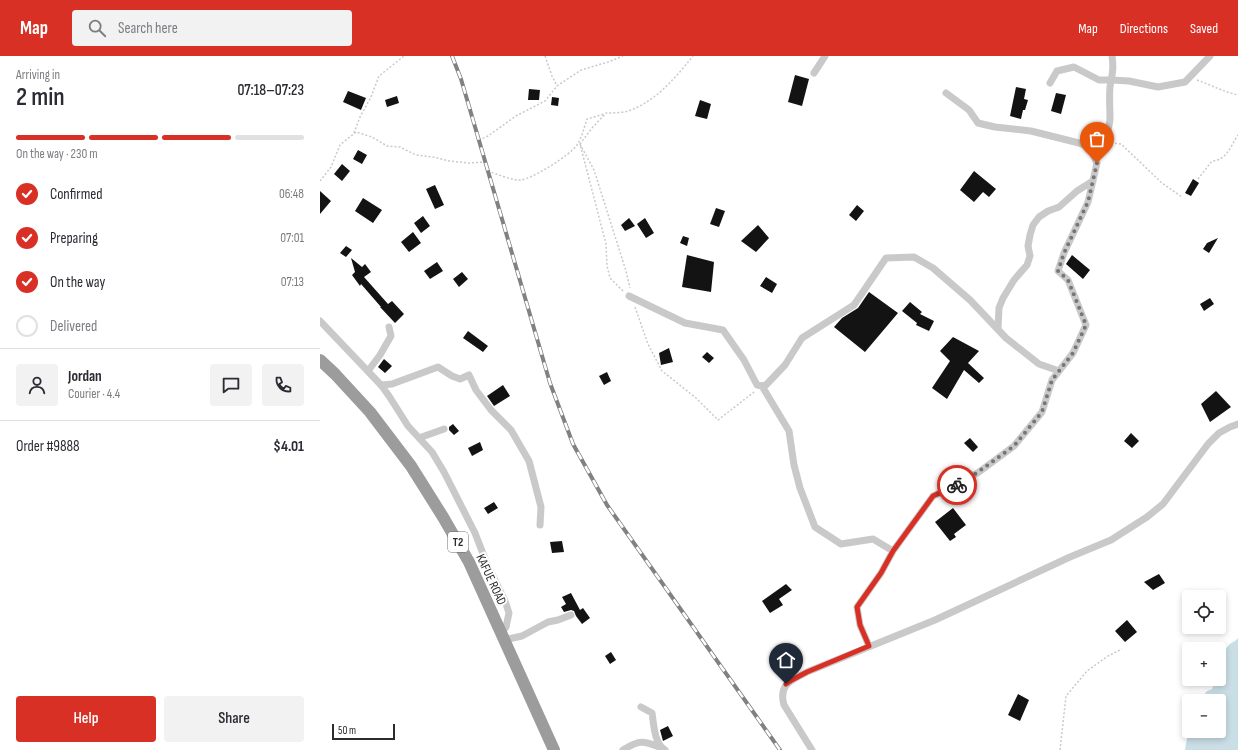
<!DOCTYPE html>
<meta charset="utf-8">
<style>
body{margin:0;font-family:"Sofia Sans Condensed",sans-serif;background:#f2f2f3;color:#2b2b33;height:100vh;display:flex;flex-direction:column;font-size:15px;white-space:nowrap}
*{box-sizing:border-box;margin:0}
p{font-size:13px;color:#7c7c81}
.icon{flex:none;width:22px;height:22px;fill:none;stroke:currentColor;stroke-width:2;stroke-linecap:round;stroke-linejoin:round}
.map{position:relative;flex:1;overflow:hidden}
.sheet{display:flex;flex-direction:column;background:#fff;width:320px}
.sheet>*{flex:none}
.tools{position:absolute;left:862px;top:534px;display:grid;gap:8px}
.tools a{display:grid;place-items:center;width:44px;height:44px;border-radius:4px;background:#fff;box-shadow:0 2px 6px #0003;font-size:20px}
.scale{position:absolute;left:12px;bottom:10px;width:63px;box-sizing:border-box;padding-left:4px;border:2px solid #2c2c2c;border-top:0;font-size:11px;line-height:14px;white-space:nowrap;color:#2c2c2c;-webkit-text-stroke:3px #fff;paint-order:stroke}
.pin{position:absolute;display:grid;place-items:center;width:34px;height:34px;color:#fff;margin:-41px -17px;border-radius:50% 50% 50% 0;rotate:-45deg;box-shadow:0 0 4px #0007}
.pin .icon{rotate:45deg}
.courier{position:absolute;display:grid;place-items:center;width:40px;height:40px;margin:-20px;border:3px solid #d93025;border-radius:50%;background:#fff;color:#222;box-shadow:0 1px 5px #0007}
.overview em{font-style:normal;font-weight:600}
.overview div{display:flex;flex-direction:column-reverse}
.overview{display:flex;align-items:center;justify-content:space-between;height:68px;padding:0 16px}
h1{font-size:26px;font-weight:600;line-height:30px}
.bar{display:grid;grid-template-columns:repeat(4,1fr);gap:6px 4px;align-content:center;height:48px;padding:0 16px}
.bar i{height:5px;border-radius:3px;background:#e1e1e2}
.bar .current{background:#d93025}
.bar p{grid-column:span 4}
.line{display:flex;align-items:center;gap:10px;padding:0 16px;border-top:1px solid #e1e1e2}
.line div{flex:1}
.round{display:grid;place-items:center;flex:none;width:42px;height:42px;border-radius:4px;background:#f2f2f3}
ol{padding:0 16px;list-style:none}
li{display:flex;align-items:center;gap:12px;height:44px}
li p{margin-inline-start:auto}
li .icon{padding:4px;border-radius:50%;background:#d93025;color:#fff;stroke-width:4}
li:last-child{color:#7c7c81}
li i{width:22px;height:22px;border:2px solid #e1e1e2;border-radius:50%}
.primary-button{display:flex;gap:8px;margin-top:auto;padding:8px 16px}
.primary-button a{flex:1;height:46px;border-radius:4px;background:#d93025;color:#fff;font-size:16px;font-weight:600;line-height:46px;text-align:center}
.primary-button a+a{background:#f2f2f3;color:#2b2b33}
header{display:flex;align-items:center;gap:24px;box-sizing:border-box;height:56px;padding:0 20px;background:#d93025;color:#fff}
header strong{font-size:19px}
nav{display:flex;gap:22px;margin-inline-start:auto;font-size:14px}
.search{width:280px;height:36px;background:#f2f2f3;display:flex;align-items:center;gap:10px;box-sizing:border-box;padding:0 14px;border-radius:4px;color:#7c7c81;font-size:15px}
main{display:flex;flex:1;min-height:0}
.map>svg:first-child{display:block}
.water{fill:#cadee6}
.building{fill:#131313}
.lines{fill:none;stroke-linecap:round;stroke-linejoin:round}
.path{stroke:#c9c9c9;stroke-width:1.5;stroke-dasharray:2 2;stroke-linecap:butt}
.minor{stroke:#c9c9c9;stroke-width:7}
.trunk{stroke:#9c9c9c;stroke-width:12}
.rail-casing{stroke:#818181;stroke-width:4}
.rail{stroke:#fff;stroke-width:2.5;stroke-dasharray:8;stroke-linecap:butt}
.done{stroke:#767676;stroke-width:4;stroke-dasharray:0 7.2}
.route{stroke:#d93025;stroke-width:5}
.labels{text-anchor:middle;stroke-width:4;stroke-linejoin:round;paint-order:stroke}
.shield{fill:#fff;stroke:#6b6b6b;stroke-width:1}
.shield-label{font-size:12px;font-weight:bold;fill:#2c2c2c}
.street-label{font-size:13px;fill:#2c2c2c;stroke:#fff}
</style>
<header>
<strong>Map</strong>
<div class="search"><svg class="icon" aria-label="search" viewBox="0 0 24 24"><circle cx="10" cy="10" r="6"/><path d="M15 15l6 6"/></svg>Search here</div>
<nav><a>Map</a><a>Directions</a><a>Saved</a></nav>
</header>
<main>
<section class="sheet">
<div class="overview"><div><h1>2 min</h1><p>Arriving in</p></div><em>07:18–07:23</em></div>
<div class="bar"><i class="current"></i><i class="current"></i><i class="current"></i><i></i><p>On the way · 230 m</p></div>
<ol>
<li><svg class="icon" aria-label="check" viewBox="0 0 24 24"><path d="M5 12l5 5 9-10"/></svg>Confirmed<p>06:48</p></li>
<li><svg class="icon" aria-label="check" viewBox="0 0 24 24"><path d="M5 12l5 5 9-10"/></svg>Preparing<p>07:01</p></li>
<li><svg class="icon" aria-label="check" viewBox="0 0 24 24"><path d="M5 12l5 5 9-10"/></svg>On the way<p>07:13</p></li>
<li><i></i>Delivered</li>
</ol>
<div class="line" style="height:72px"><a class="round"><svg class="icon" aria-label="person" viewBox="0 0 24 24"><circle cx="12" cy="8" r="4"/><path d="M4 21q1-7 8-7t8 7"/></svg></a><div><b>Jordan</b><p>Courier · 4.4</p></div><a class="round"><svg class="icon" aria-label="chat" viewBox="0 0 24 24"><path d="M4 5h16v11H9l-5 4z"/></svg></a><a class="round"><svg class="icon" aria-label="phone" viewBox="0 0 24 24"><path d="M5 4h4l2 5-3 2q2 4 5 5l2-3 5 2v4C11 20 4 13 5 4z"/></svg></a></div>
<div class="line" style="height:52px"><div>Order #9888</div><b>$4.01</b></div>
<div class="primary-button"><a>Help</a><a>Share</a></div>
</section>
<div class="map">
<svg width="918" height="694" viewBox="0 0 918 694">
<rect width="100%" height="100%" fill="#fff"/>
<path class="water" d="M918 582V694H865L869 671V675H899V645H879L887 635 892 633 896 623H899C899 613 902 595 910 588 912 586 916 585 918 582Z"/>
<path class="building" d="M475 19 489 23 482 50 468 46Z
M696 31 706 33 704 43 708 44 705 54H703L701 63 690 60Z
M209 33 220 34 219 44H208Z
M28 35 46 42 41 54 23 46Z
M736 37 746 39 741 58 731 55Z
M77 40 79 47 67 51 65 44Z
M232 41 239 42 238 50 231 49Z
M380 44 391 48 387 63 375 60Z
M38 94 47 99 42 108 33 103Z
M22 108 30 115 22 125 14 118Z
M654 115 676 133 669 141 663 136 654 146 640 134Z
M873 123 879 127 871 140 865 137Z
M115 129 124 149 115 153 106 133Z
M0 135 11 145 0 158Z
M43 142 62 154 53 167 35 155Z
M537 149 544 155 536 165 529 159Z
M396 152 405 155 399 171 390 168Z
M103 160 110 170 101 177 94 167Z
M309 162 315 170 305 175 301 169Z
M325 162 334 177 326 182 317 168Z
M438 169 449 182 436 196 421 185Z
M93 176 101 187 89 196 81 186Z
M363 180 369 182 367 190 360 187Z
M898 182 889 197 883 193 887 187Z
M26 190 32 194 26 201 20 197Z
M367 199 394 206 391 236 362 231Z
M752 199 770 214 763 223 746 208Z
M31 202 42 211 45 208 51 216 44 221 68 248 72 245 84 258 75 267 60 251H61L41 228 40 230 32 219 35 216Z
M117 206 123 215 110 223 104 215Z
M142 216 148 223 139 231 133 223Z
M446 221 457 228 452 237 440 230Z
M549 236 578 257 545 296 514 271 522 262 538 252Z
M890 242 894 248 884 255 880 248Z
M590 246 602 256 600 258 614 265 609 275 596 269 597 267 582 255Z
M148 275 168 290 163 296 143 282Z
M633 281 659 295 648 307 664 322 659 327 644 314 627 343 612 332 630 305 620 295Z
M349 292 353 306 341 309 339 297Z
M387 296 394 302 389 307 382 301Z
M64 303 72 310 65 317 58 311Z
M287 316 291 325 284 329 279 320Z
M183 329 190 340 174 350 167 340Z
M896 335 911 351 890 366 881 348Z
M133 368 139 375 134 379 129 374V371Z
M811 377 819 385 812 392 804 385Z
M650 382 658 391 653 396 644 387Z
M160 386 163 394 152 400 148 392Z
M174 446 178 452 168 458 164 452Z
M633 452 646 469 634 478 636 481 630 485 615 466Z
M242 485 244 496 232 497 230 486Z
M839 518 845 527 833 534 824 526Z
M466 528 472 534 459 543 463 549 450 557 442 545Z
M251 537 260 554 263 552 270 562 262 568 256 560 254 555 251 554 244 556 241 551 246 548 242 541Z
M807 564 817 576 805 586 795 575Z
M291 596 296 604 290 608 285 600Z
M698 638 709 644 700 665 688 659Z
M348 670 353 680 343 685 340 674Z"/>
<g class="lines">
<path class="path" d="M225 0 232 20 237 30
M877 24C891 29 904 36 918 39
M34 77 40 61 51 41 59 20 84 0
M159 84 168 80 196 60 225 45 237 30 261 14 288 6 303 0
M791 87 801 88 842 127 862 141
M260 88 274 114 306 215 310 232
M168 115C176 118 194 125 201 124 214 122 250 99 257 89 262 81 264 72 267 63L284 58
M878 123 892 105C907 104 910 91 918 79
M0 125 11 111 20 89 36 76 52 81 67 90 80 91 96 99 113 101 129 105 149 107 165 106
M303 235 290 222 287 210 286 188 260 88 272 72 286 57C294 57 304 57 311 54 337 44 356 21 373 0
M315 251 328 288 342 315 376 342 398 364 434 336
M740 694 746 640 767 615 788 600 802 593"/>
<path class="minor" d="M494 17 505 0
M730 27 737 15 754 11 779 24H792L809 25 838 31 865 26 890 0
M626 37 649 54 658 67 662 68 675 71 711 75 759 87 780 95 782 93C784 84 790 71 790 63 790 52 789 42 790 31 792 19 794 13 792 0
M309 240 365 267 403 274 424 304 437 329 442 330 446 329 465 309 482 282 534 249 566 202 594 201 613 212 650 244 686 282 719 308 739 315
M0 265 61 329 69 340 88 370 112 396 124 416 155 477 167 508 185 545 189 557 186 571 181 578
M678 273 679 252 683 242 694 224 707 209 710 200 708 190 710 179 713 169 719 161 728 155 739 151 757 135 773 125
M48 315 60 299 71 280 69 271
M61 329 72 328 118 311 132 320 140 323 149 319 156 334 171 354 191 374 209 405 221 451 220 469
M442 330 469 375 474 409 480 432 495 471 521 488 553 483 573 495 561 517 537 551 540 569 549 590
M99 382 124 373
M573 495 613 440 631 432 659 416 694 390 722 356 732 324 753 297 766 269 748 224 738 215 744 197 768 146 777 107 770 91
M184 584 202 580 228 566 238 564 251 559
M321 651 332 657C334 669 334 687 345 694
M303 694C320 683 324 685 342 692
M492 694 464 649C458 628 472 624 487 616L615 564 750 501 791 484 827 461 843 448 888 388 899 377 910 371 918 368"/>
<path class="trunk" d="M0 304 15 318 50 356 91 410 123 461 149 506 234 694"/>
<defs>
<path id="rail" d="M132 0 141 23 230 327 253 388 287 449 460 694"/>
</defs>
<use href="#rail" class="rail-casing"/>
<use href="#rail" class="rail"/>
</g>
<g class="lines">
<path class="done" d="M637 429 658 416 694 390 722 356 732 324 753 297 766 269 748 224 738 215 744 197 768 146 777 107"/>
<path class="route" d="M466 628 472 624 487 616 549 590 540 569 537 551 561 517 573 495 613 440 637 429"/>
</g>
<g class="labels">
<rect class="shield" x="128" y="476" width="20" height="20" rx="3"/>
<g class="shield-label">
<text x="138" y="490">T2</text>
</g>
<g class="street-label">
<text transform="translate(172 523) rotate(65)" y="5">KAFUE ROAD</text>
</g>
</g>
</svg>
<div class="tools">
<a><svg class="icon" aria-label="locate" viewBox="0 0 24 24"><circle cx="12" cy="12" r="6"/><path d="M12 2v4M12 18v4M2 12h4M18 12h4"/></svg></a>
<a>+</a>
<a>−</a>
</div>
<div class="scale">50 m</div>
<div class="pin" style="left:777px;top:107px;background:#ea580c"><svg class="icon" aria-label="bag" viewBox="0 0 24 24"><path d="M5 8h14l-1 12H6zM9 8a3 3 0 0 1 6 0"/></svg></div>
<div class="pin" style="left:466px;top:628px;background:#1f2937"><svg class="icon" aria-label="home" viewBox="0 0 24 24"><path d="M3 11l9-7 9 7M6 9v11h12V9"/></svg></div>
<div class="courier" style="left:637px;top:429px"><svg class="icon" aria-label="bike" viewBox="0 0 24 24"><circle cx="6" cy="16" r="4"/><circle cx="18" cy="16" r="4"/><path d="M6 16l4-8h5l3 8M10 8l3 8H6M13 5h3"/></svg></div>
</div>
</main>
